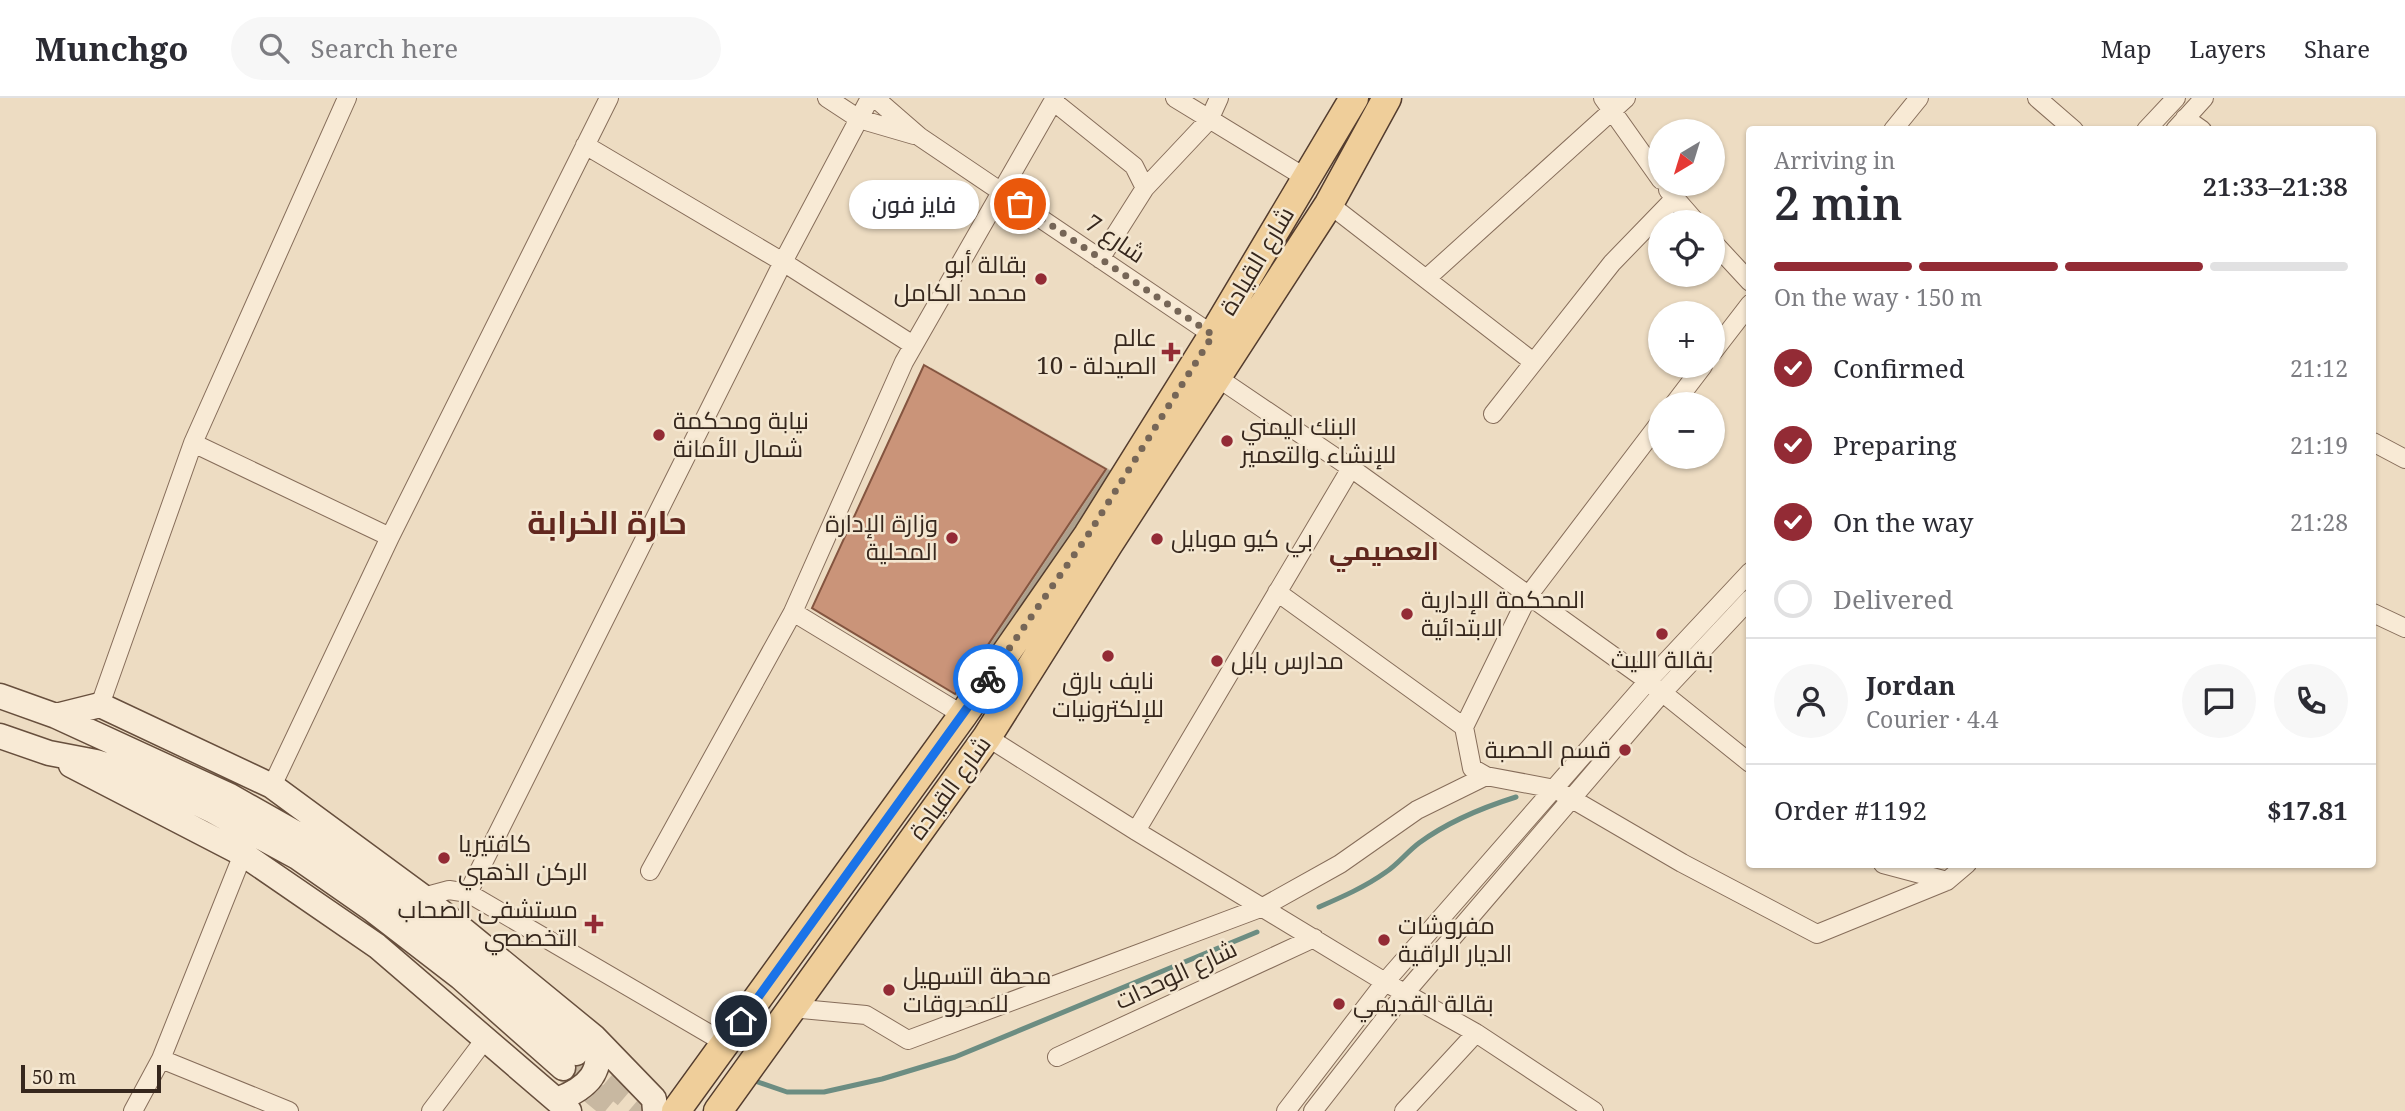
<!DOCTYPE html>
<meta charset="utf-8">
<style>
body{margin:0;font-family:"Noto Serif",Cairo,serif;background:#f7f7f7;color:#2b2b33;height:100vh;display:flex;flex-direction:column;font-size:26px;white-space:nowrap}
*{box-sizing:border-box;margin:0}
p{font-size:23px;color:#7c7c81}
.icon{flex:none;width:38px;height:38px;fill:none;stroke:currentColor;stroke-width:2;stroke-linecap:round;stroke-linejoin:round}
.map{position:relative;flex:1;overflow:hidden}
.side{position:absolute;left:1746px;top:28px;width:630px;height:742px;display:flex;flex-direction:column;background:#fff;border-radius:7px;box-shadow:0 2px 5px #0004}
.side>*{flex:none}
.needle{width:46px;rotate:218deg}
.fabs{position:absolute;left:1648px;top:21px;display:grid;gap:14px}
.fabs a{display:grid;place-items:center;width:77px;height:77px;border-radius:50%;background:#fff;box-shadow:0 2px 5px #0004;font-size:35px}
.scale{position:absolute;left:21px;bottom:18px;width:140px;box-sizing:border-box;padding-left:7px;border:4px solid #36271d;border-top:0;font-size:19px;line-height:24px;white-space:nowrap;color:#36271d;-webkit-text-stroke:5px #f4e7d1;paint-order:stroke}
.pin{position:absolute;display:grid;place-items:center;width:60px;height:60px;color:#fff;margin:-30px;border:4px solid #fff;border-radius:50%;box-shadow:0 2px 7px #0007}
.courier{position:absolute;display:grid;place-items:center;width:70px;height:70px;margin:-35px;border:5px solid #1a73e8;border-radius:50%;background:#fff;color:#222;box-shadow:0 2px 9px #0007}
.bubble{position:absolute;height:49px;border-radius:24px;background:#fff;box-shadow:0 2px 5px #0004;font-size:23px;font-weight:600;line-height:49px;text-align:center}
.head em{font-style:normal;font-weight:600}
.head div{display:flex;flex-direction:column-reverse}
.head{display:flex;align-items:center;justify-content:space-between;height:119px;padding:0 28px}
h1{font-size:46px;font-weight:600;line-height:52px}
.bar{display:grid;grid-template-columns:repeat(4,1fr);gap:10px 7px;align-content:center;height:84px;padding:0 28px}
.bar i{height:9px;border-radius:5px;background:#e1e1e2}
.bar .current{background:#932b35}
.bar p{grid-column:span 4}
.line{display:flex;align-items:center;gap:18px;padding:0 28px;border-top:2px solid #e1e1e2}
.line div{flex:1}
.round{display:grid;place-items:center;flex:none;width:74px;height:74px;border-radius:37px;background:#f7f7f7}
ol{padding:0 28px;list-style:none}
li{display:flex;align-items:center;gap:21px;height:77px}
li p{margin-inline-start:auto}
li .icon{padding:7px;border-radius:50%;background:#932b35;color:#fff;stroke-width:4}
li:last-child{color:#7c7c81}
li i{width:38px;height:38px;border:4px solid #e1e1e2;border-radius:50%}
header{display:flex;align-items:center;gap:42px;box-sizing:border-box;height:98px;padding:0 35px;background:#fff;border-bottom:2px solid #e1e1e2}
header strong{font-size:33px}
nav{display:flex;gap:38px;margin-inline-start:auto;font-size:24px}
.search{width:490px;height:63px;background:#f7f7f7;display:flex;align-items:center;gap:18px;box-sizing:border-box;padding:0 24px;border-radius:38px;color:#7c7c81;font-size:26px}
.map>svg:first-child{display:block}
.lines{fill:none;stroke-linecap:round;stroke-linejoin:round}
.stream{stroke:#6c8d82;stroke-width:5}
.building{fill:#ca9479;stroke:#845540;stroke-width:2;filter:url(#shadow)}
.secondary-tunnel{stroke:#c8b8a1;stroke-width:24;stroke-dasharray:24 12;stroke-linecap:butt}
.street-casing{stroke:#866d5a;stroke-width:20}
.secondary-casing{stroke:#674f3d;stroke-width:27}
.primary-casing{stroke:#533c2e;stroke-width:31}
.street{stroke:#f8ead5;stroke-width:18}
.secondary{stroke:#f8ead5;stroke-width:24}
.primary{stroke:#efce9a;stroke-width:28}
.done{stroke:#766657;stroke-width:7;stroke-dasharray:0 12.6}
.route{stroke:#1a73e8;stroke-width:9}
.poi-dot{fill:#932b35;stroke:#f4e7d1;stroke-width:2.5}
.labels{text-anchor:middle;stroke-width:5;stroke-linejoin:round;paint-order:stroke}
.street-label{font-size:24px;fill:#36271d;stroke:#f4e7d1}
.poi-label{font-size:24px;fill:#36271d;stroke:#f4e7d1;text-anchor:start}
.neighbourhood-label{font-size:26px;font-weight:bold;fill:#61271e;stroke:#f4e7d1}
.district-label{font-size:32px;font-weight:bold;fill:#61271e;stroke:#f4e7d1}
</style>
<header>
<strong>Munchgo</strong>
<div class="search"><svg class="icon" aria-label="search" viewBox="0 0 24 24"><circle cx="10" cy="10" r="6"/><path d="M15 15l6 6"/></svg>Search here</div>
<nav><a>Map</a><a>Layers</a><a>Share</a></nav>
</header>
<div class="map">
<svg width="2405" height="1013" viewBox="0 0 2405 1013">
<defs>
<filter id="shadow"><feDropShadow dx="8" dy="4.5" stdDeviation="0" flood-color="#0004"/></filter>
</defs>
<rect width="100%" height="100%" fill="#eddcc2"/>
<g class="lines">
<path class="stream" d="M1319 809C1342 799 1365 789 1386 774 1398 766 1407 754 1419 745 1449 723 1481 710 1516 699
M755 983 787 994H824L882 981 955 959 1257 834"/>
</g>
<path class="building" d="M924 267 1106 371 955 596 812 510Z"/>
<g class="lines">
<path class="secondary-tunnel" d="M580 959 643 1013
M563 970 615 1013"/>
<defs>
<path id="street" d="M827 0 859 21 914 37
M875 0 920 39 1213 237
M1175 0 1306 80
M1603 0 1661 82
M2037 0 2074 32
M1053 3 1134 68 1145 90 1100 161
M2185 20 2202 32
M1893 32 1919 0
M2146 32 2176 0
M2175 32 2204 0
M585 47 783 164 913 247
M1145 90 1209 22 1219 0
M1668 92 1696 124
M1329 106 1532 263
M1713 144 1750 184
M1427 180 1626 0
M1713 254 1750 206
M1218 280 1351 370 1648 583 1750 665
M1674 306 1703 268
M1493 316 1612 165 1674 101
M2373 344 2405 361
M193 345 390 439
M1277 494 1464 629
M793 514 904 264 1055 0
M2373 515 2405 530
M100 607 193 345 347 0
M987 639 1136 733 1385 884 1476 935 1594 1013
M1486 678 1472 670 1464 629 1528 498 1661 323
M272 688 390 439 609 0
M1136 733 1351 370
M1883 766 1947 783
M650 773 793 514 963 617
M468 795 783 164 870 0
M423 799 449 792 468 795 725 945
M791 910 866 917 908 942 1263 809 1340 766 1417 712 1486 678 1555 691 1682 765 1817 836 1947 783 1967 766
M1057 959 1314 840
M161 961 289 1013
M133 1013 161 961 243 756
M431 1013 486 940
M1286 1013 1385 884 1648 583 1750 474
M1313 1013 1405 895 1662 595 1750 501
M1404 1013 1476 935"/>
<path id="secondary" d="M0 598 56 618 230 698 299 737 376 786 576 955
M56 618 100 607 272 688 423 799 594 939 654 1001 655 1013
M0 638 49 655 96 664 137 676 213 713 297 759 373 812 460 879 563 970
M71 667 243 756 377 848 569 1013
M557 1002C588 990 606 973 594 939"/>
<path id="primary" d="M676 1013 963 617 1088 437 1213 237 1354 0
M718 1013 987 639 1108 447 1329 106 1387 0"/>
</defs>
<use href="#street" class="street-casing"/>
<use href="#secondary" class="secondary-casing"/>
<use href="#primary" class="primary-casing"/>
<use href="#street" class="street"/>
<use href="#secondary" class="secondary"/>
<use href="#primary" class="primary"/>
</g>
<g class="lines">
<path class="done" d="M988 581 1088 437 1213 237 1020 106"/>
<path class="route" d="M741 923 988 581"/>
</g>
<g class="poi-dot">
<circle cx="1041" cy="181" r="7"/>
<path d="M1167.5 243.5h7v7h7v7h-7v7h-7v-7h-7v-7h7z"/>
<circle cx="659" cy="337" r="7"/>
<circle cx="1227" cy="343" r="7"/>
<circle cx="952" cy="440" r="7"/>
<circle cx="1157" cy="441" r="7"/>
<circle cx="1407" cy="516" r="7"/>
<circle cx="1662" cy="536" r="7"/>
<circle cx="1108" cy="558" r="7"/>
<circle cx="1217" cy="563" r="7"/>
<circle cx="1625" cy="652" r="7"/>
<circle cx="444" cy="760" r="7"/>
<path d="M590.5 815.5h7v7h7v7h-7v7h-7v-7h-7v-7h7z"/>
<circle cx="1384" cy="842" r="7"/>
<circle cx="889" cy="892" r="7"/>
<circle cx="1339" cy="906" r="7"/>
</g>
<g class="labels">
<g class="street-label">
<text transform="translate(1115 141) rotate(34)" y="8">شارع 7</text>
<text transform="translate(1257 163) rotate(-59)" y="8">شارع القيادة</text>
<text transform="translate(950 690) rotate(-54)" y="8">شارع القيادة</text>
<text transform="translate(1176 877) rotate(-25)" y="8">شارع الوحدات</text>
</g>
<g class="poi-label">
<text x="1027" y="175" text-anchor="end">بقالة أبو<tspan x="1027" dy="28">محمد الكامل</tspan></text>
<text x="1157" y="248" text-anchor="end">عالم<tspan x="1157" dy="28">الصيدلة - 10</tspan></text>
<text x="673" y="331">نيابة ومحكمة<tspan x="673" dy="28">شمال الأمانة</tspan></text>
<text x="1241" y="337">البنك اليمني<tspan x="1241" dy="28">للإنشاء والتعمير</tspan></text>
<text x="938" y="434" text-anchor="end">وزارة الإدارة<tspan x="938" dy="28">المحلية</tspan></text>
<text x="1171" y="449">بي كيو موبايل</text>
<text x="1421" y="510">المحكمة الإدارية<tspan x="1421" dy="28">الابتدائية</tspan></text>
<text x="1662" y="570" text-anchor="middle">بقالة الليث</text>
<text x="1231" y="571">مدارس بابل</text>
<text x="1108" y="591" text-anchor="middle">نايف بارق<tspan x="1108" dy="28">للإلكترونيات</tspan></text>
<text x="1611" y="660" text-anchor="end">قسم الحصبة</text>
<text x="458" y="754">كافتيريا<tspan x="458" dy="28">الركن الذهبي</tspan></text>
<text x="578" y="820" text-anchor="end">مستشفى الصحاب<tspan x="578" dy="28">التخصصي</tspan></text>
<text x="1398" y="836">مفروشات<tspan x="1398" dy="28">الديار الراقية</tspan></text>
<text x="903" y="886">محطة التسهيل<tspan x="903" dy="28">للمحروقات</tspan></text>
<text x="1353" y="914">بقالة القديمي</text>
</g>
<g class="neighbourhood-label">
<text x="1384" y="462">العصيمي</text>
</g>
<g class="district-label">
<text x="607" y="436">حارة الخرابة</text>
</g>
</g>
</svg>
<div class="fabs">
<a><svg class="needle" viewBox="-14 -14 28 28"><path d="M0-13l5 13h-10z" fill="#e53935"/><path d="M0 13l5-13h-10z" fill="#7c7c81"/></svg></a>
<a><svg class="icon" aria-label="locate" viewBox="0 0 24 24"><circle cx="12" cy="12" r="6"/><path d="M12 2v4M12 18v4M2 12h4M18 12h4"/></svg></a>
<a>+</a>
<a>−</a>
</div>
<div class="scale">50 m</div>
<div class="pin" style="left:1020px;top:106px;background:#ea580c"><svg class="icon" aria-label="bag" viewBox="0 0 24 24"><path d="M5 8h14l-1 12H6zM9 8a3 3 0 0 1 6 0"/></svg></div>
<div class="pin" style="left:741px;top:923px;background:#1f2937"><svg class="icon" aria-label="home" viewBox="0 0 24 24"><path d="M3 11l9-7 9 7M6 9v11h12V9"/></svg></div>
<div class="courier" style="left:988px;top:581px"><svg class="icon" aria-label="bike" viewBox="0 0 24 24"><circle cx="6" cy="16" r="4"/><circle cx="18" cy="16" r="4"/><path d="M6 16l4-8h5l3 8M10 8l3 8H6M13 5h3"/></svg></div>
<div class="bubble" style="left:849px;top:82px;width:130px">فايز فون</div>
<section class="side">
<div class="head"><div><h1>2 min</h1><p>Arriving in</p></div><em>21:33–21:38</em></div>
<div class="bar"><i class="current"></i><i class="current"></i><i class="current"></i><i></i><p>On the way · 150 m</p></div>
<ol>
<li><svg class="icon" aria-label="check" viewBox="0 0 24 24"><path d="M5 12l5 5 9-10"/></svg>Confirmed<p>21:12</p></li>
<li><svg class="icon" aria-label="check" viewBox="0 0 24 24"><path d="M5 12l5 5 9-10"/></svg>Preparing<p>21:19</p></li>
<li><svg class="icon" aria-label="check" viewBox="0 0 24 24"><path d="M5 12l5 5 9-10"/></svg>On the way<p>21:28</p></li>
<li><i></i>Delivered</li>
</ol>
<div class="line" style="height:126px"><a class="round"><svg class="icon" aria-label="person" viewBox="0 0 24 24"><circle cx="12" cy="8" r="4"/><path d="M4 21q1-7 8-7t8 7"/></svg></a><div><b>Jordan</b><p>Courier · 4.4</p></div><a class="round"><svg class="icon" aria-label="chat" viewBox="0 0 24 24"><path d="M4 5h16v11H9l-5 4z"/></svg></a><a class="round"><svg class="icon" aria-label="phone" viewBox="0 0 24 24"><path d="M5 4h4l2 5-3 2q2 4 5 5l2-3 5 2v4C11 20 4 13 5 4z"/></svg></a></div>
<div class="line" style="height:91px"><div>Order #1192</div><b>$17.81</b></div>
</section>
</div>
